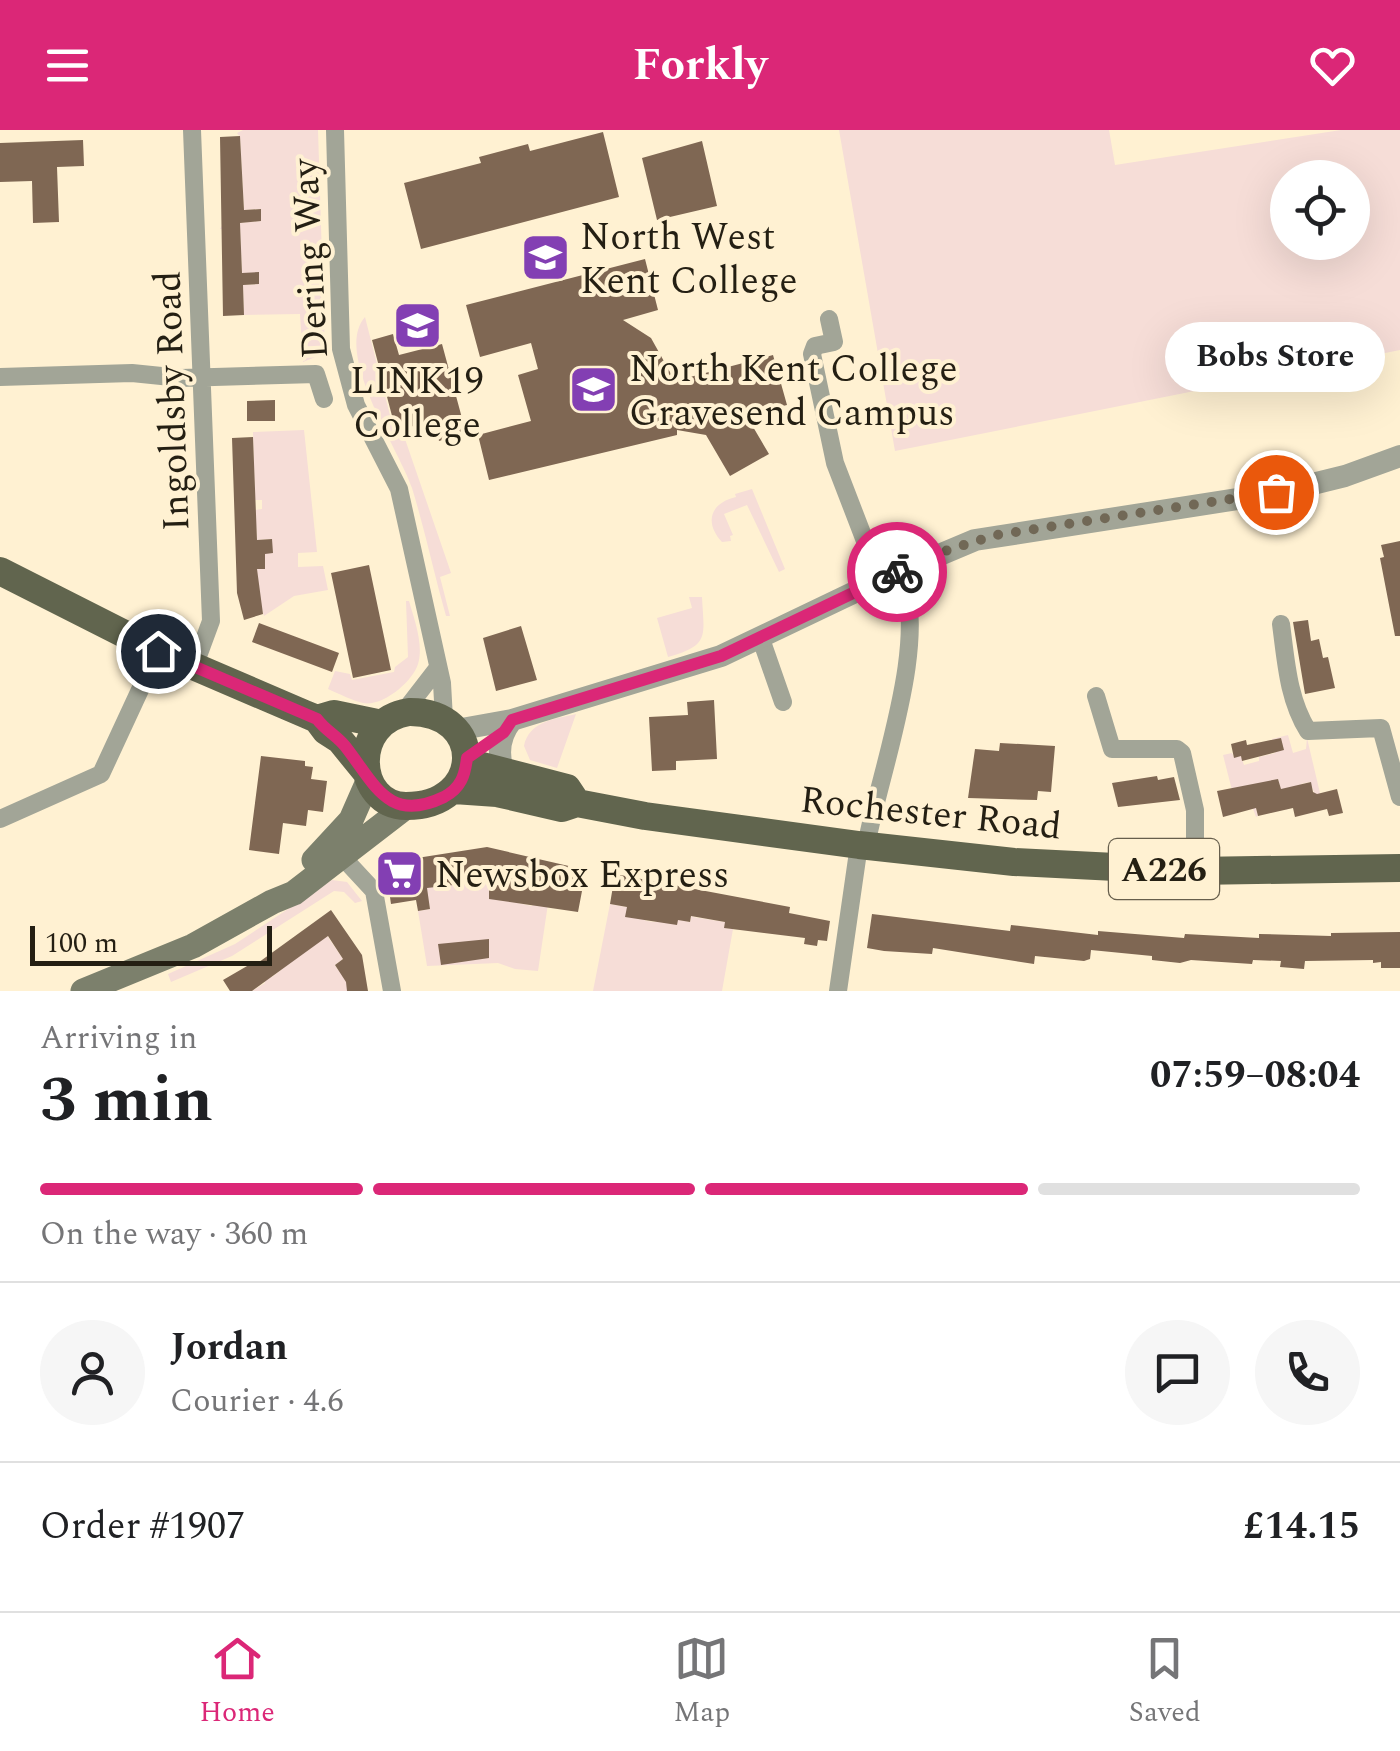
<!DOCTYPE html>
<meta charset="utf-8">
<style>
body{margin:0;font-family:Spectral,serif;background:#f6f6f6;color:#202124;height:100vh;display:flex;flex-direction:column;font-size:38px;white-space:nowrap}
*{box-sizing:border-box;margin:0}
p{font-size:32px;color:#757577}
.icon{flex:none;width:55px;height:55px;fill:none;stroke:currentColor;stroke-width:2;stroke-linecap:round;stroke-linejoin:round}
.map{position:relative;height:861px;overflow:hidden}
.panel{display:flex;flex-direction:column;background:#fff;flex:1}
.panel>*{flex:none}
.controls{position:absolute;left:1270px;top:30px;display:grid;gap:20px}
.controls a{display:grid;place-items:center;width:100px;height:100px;border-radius:50%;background:#fff;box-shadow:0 10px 40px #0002;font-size:50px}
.scale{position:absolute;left:30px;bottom:25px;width:242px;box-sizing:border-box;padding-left:10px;border:5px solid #241f13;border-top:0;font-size:28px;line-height:35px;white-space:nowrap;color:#241f13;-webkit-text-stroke:8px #fff1d2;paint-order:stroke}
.pin{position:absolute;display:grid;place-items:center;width:85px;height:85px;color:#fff;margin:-42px;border:5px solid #fff;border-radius:50%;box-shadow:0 2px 10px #0007}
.courier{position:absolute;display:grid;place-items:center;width:100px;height:100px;margin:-50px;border:8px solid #db2777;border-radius:50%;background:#fff;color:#222;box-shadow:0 2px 12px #0007}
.bubble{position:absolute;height:70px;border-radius:35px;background:#fff;box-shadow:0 10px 40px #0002;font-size:32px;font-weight:700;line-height:70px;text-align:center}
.head em{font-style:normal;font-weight:700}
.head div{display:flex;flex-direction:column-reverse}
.head{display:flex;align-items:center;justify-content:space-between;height:170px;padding:0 40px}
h1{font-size:65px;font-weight:700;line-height:75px}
.bar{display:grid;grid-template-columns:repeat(4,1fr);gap:15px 10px;align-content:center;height:120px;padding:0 40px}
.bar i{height:12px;border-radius:8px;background:#e0e0e0}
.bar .current{background:#db2777}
.bar p{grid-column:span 4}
.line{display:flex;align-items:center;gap:25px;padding:0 40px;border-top:2px solid #e0e0e0}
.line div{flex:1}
.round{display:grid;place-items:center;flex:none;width:105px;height:105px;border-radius:52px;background:#f6f6f6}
header{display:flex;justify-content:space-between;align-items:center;height:130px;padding:0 40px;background:#db2777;color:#fff;font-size:45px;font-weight:700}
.tab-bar{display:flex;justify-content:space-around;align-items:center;height:140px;border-top:2px solid #e0e0e0;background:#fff;font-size:28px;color:#757577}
.tab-bar a{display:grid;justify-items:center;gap:5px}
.tab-bar .current{color:#db2777}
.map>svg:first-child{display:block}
.green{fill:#f6ddd7;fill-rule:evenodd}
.building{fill:#7f6753}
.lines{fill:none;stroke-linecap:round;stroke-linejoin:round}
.minor{stroke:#a2a597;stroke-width:18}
.tertiary{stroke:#a2a597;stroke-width:22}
.secondary{stroke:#7c806c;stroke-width:25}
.primary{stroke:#61654e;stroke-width:28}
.done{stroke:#716856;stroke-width:10;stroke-dasharray:0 18}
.route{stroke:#db2777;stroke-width:12}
.labels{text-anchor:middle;stroke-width:8;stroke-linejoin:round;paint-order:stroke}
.shield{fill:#fff1d2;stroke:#665e4c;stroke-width:2.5}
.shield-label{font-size:35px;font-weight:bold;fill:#241f13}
.poi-label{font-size:38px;fill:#241f13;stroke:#fff1d2;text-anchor:start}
.street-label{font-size:38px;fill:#241f13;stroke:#fff1d2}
</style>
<header><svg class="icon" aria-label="menu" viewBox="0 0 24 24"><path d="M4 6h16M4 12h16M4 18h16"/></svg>Forkly<svg class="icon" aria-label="heart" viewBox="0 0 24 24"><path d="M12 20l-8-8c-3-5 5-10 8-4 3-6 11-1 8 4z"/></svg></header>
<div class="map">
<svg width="1400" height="861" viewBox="0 0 1400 861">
<rect width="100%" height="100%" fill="#fff1d2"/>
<path class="green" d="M243 0H318L325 223 303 232 300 184 244 185 243 155 259 154V143H242L240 99H220L223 94 261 91 260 79 244 80 240 7 237 3Z
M839 0H1109L1115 35 1341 0H1400V220L895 321ZM1288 48H1352V112H1288Z
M365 187 394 301 405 309 449 437 451 443 440 447 450 486H446C434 444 425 400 412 358 399 319 333 223 365 187Z
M304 300 317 422 298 423V437L323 436 328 460 294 466 264 486 256 458 257 439 265 438V424L271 409 257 410 255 380 262 379V370H255L253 302Z
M752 359 785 439 779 442 747 375 724 384 733 405 730 406 731 411 722 412C704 393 710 373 736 367L735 364Z
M689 467H702C704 507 710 515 668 527L657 488 692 478Z
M406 471H409C414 489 424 514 418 534 413 551 383 577 363 573 354 571 339 564 328 559L335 541 350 544 352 550 394 542 395 537 408 527Z
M576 584 557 638 530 630 524 616C529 591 555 589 576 584Z
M1288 605 1293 623 1306 619 1307 608 1324 680H1321L1310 652 1301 654 1303 664 1286 680 1278 649 1252 662 1258 686 1256 687 1245 657 1233 664 1223 625 1232 623 1234 627 1241 626 1244 635 1259 631V627L1275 623 1272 609Z
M488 742H491L489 768 505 771 521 755 518 773 532 776 537 751 549 767 538 841 515 839 498 833 427 836 418 781 430 779 426 756 472 744 474 754 486 751Z
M332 750 347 752 362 771 355 773 344 762 334 761 232 826 171 852 168 844 235 814Z
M628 768 646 791 655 792 672 779 681 790 690 792 692 783 693 787 725 792V798L733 799 722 861H593L610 774 626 777Z
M326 804 343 829 335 835 338 840 347 835V861H252L265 853 259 841 272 847Z"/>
<path class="building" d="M603 2 619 67 421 119 404 53 481 33 479 27 528 14 530 21Z
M240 6 244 80 261 79V91L240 93 242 143 259 142V154L243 155 244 185 223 186 220 7Z
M83 10 84 36 57 37 59 92 33 93 32 51 0 52V13Z
M702 11 717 76 657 90 642 28Z
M645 129 658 180 623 190 651 208 675 251 773 225 787 275 746 285 769 324 730 346 706 305 677 300V305L489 350 478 305 531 291 518 245 538 239 531 213 480 227 466 175Z
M393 204 399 225 442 214 466 303 439 311 434 290 396 301 372 210Z
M275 270V291H247V271Z
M253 307 257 410 272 409 273 423 265 424V439H257L263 484 244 490 237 463 232 308Z
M1400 411V506H1395L1380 428 1384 427 1381 415Z
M369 435 391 540 353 548 331 443Z
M1308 490 1311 511 1319 509 1323 528 1328 527 1335 558 1305 564 1293 492Z
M259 493 339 523 332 542 252 512Z
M521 496 537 550 496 561 483 508Z
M714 570 717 629 676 631V640L652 641 649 587 688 585 687 572Z
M1281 608 1284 620 1242 631 1241 626 1234 628 1231 614 1246 610 1247 615Z
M1000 613 1055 616 1051 662 1038 661 1037 670 968 668 975 619 999 621Z
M261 626 305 631V636L313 637 311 649 327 651 323 682 308 680 306 696 283 693 279 724 249 720Z
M1157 646 1158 650 1174 647 1180 670 1118 677 1112 653Z
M1278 649 1281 659 1311 652 1313 662 1317 664 1337 659 1343 683 1329 686 1327 679 1295 687 1293 678 1258 686 1256 678 1223 687 1217 661Z
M487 717 586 740 578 782 489 769V751L427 758 430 779 418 781 416 770 391 774 385 733Z
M615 744 790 777 789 783 830 791 827 811 818 810 817 816 804 814 805 808 724 798 725 792 691 786 690 792 678 790 677 795 625 787 627 777 610 774Z
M331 780 362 825 368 861H347L346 852 335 835 343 829 328 806 252 861H230L223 850 254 832 255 835Z
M872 784 1010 801 1011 795 1098 805V801L1184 808 1185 804 1259 808V804L1331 806V803L1400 802V838H1381V832L1373 833V830L1305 831 1304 839 1280 837 1281 831 1253 830 1252 834 1191 830 1180 833 1152 830V826L1091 820 1090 829 1084 831 1035 826 1034 834 933 818 932 824 884 821 867 818Z
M489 809V828L441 835 438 814Z"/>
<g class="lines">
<path class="minor" d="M192 0 211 491 194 537
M335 0 341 219 356 275 399 359 442 553 444 589
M829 189 834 212 815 216 812 224 835 333 880 450
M0 247 132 243 181 248 316 244 324 269
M1281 494C1286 531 1288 569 1308 601L1381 598 1400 667
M761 509 783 572
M1096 566 1112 619H1177L1182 623 1195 680V741
M403 583 437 539
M0 689 101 644 158 521
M866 716C880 640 930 512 901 440
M335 719 374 761 392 861
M838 861 859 715"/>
<path class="tertiary" d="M456 600 512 590 721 526 880 450 975 410 1276 363 1345 346 1400 326
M504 643C497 624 499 606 512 590"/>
<path class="secondary" d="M314 730 351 690 369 649
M83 861 193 816 272 772 294 763 407 676"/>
<path class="primary" d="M0 441 158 521 305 584 317 589 334 584 382 594
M409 582C486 581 485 676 406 676 355 676 349 591 409 582Z
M317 589 326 601 340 610 366 642
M467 632 567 658 577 673
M454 660 497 663 562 678 577 673 645 686 859 715 1014 732 1195 741 1400 738"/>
</g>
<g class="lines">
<path class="done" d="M897 442 948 420 996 405 1276 362"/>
<path class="route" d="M158 521 317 589C325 600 337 606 345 616 375 654 388 694 444 667 461 658 465 645 467 628L504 602 512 590 721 526 897 442"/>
</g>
<defs>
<symbol id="university-square" viewBox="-11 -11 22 22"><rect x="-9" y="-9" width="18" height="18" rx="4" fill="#833fb3" stroke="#fff1d2"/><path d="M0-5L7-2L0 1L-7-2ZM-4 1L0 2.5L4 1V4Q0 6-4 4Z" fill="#fff"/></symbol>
<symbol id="supermarket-square" viewBox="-11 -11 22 22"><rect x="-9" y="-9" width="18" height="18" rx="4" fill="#833fb3" stroke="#fff1d2"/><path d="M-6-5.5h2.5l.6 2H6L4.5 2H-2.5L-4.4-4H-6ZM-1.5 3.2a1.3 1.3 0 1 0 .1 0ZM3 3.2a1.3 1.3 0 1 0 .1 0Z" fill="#fff"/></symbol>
</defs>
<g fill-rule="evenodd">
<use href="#university-square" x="518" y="100" width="55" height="55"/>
<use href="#university-square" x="390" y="168" width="55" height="55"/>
<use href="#university-square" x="566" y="232" width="55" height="55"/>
<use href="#supermarket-square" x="372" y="716" width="55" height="55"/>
</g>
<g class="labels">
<rect class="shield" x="1109" y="709" width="110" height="60" rx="8"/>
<g class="shield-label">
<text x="1164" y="751">A226</text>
</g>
<g class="poi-label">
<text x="580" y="119">North West<tspan x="580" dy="44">Kent College</tspan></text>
<text x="629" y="251">North Kent College<tspan x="629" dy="44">Gravesend Campus</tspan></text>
<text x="417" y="263" text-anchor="middle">LINK19<tspan x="417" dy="44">College</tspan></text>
<text x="435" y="757">Newsbox Express</text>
</g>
<g class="street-label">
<text transform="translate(309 129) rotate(-93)" y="13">Dering Way</text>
<text transform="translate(171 271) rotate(-92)" y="13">Ingoldsby Road</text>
<text transform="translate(931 682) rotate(6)" y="13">Rochester Road</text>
</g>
</g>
</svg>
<div class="controls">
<a><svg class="icon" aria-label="locate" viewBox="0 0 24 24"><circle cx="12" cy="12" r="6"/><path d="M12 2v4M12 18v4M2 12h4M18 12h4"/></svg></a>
</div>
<div class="scale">100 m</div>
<div class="pin" style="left:1276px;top:362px;background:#ea580c"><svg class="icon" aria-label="bag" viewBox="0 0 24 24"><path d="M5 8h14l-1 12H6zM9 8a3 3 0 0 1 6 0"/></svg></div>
<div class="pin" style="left:158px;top:521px;background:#1f2937"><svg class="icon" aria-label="home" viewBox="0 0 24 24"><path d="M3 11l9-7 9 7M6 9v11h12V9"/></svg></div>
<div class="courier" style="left:897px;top:442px"><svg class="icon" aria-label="bike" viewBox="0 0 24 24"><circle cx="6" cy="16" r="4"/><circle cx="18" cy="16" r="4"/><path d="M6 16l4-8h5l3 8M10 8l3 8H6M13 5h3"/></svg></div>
<div class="bubble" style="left:1165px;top:192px;width:220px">Bobs Store</div>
</div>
<section class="panel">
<div class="head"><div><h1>3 min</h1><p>Arriving in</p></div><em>07:59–08:04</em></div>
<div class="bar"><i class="current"></i><i class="current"></i><i class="current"></i><i></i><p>On the way · 360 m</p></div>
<div class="line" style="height:180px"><a class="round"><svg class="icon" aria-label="person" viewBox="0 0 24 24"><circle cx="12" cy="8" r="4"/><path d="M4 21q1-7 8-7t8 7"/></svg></a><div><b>Jordan</b><p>Courier · 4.6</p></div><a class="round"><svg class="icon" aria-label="chat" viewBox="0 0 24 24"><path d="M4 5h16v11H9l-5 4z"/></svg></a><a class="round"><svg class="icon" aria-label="phone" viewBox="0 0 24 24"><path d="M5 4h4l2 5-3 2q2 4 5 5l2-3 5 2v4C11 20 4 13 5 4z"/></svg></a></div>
<div class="line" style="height:130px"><div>Order #1907</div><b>£14.15</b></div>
</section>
<nav class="tab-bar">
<a class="current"><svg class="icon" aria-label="home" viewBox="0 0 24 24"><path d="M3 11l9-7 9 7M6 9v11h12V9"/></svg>Home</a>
<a><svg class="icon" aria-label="map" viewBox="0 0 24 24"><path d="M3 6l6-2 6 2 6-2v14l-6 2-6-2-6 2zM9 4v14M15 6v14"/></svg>Map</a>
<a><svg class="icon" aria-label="saved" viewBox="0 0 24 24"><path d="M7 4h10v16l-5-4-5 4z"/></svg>Saved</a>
</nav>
